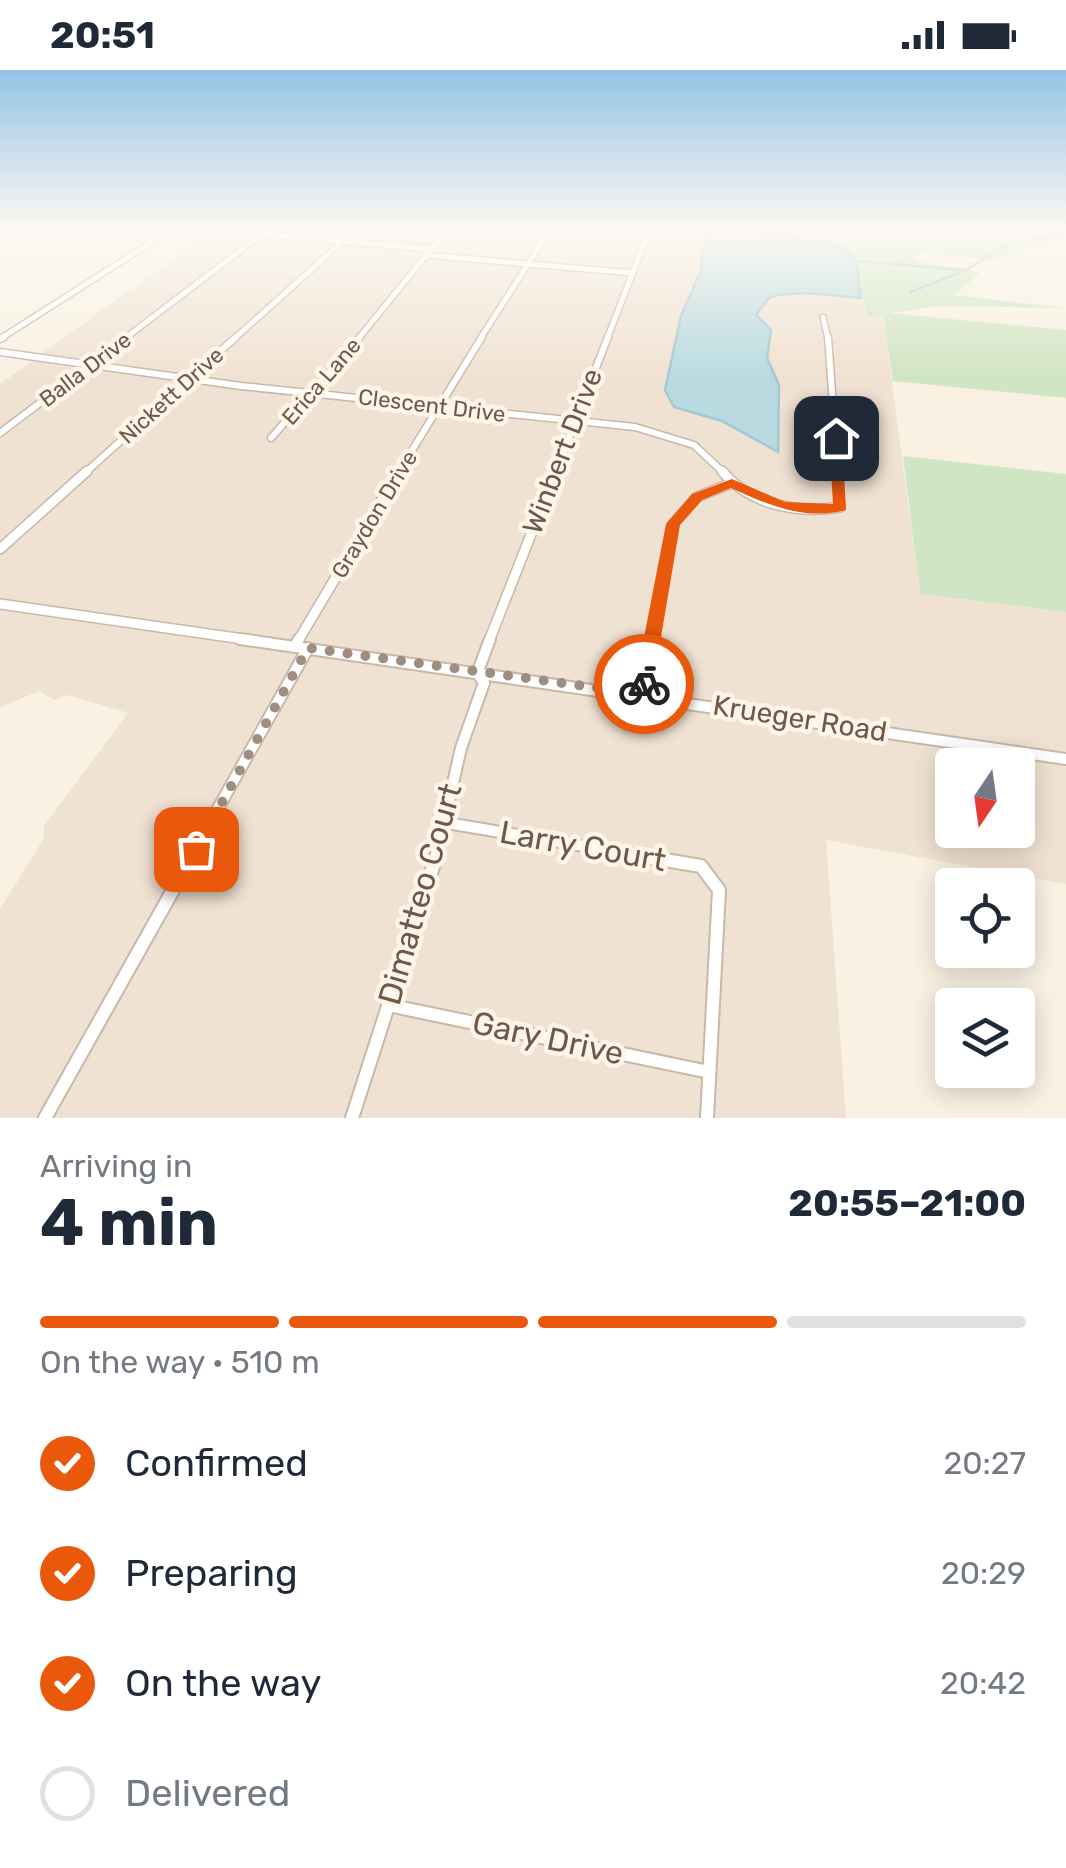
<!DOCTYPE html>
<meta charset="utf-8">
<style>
body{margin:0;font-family:Rubik,sans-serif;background:#f2f2f3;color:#1f2937;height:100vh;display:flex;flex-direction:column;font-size:38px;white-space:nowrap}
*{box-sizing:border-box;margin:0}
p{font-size:32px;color:#747a83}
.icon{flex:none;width:55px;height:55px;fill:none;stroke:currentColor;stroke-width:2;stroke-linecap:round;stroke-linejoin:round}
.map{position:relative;height:1048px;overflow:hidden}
.panel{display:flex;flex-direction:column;background:#fff;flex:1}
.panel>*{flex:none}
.needle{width:65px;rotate:193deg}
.fabs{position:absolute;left:935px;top:678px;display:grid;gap:20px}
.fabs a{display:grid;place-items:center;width:100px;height:100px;border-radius:10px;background:#fff;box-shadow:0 5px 25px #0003;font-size:50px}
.pin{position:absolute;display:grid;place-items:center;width:85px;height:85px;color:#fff;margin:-42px;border-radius:20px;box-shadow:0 5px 15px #0006}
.courier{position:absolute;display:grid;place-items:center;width:100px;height:100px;margin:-50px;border:8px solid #ea580c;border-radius:50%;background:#fff;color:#222;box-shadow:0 2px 12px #0007}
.summary em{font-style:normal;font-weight:700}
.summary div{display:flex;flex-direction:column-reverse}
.summary{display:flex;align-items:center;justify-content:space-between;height:170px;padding:0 40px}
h1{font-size:65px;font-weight:700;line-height:75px}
.bar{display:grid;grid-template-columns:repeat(4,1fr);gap:15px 10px;align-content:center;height:120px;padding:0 40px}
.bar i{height:12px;border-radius:8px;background:#e0e1e3}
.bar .on{background:#ea580c}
.bar p{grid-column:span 4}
ol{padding:0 40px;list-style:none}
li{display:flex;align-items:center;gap:30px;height:110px}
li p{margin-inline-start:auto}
li .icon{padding:10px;border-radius:50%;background:#ea580c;color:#fff;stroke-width:4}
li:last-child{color:#747a83}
li i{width:55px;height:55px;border:5px solid #e0e1e3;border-radius:50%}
.status{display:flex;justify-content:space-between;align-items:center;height:70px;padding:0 50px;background:#fff;direction:ltr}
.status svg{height:28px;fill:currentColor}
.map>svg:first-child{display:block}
.residential{fill:#f0e2d2;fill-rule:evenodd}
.green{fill:#d0e5c3}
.water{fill:#b9dae0;stroke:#a1c9d1;stroke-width:2.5}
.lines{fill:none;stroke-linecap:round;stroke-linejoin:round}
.stream{stroke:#a1c9d1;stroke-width:2.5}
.minor-far4-casing{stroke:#c8b8aa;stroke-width:8}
.minor-far3-casing{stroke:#c8b8aa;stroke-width:9}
.minor-far2-casing{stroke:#c8b8aa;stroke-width:12}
.minor-far1-casing{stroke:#c8b8aa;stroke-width:14}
.minor-casing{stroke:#c8b8aa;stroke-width:16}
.minor-far4{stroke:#fff;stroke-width:5}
.minor-far3{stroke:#fff;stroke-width:6}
.minor-far2{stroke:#fff;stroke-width:9}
.minor-far1{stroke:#fff;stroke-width:10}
.minor{stroke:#fff;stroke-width:12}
.route{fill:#ea580c}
.done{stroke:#9f8e80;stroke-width:10;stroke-dasharray:0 18}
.labels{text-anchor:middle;stroke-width:9;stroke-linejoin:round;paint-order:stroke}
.far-street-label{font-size:22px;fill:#6e584b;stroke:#fdf5e8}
.street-label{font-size:28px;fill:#6e584b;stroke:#fdf5e8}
.near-street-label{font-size:32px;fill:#6e584b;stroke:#fdf5e8}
</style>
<div class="status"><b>20:51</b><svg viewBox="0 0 49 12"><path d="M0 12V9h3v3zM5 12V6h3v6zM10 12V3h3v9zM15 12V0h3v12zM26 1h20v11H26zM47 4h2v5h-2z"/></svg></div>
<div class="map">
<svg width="1066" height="1048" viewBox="0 0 1066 1048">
<rect width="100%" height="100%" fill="#f9f1e2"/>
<path class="residential" d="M212 161H315L311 165 383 172 393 161H711L702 179 701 200 691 217 674 337 722 351 765 376 778 315 767 288 771 260 756 247 770 227 792 222H830L861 228 868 246 883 244 920 524 1066 542V814L826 770 846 1048H0V839L43 770 44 756 128 643 68 625 54 630 40 621 0 637V314ZM952 695H1018V760H952Z"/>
<path class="green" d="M743 161H1061L1066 170 1028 177 997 190 919 182 913 190 980 203 955 225 1066 238 940 236 889 243 1066 260V328L893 311 883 244 868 246 856 209V191Z
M903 386 1066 404V542L920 524Z"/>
<path class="water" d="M711 161H743L843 176 856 191 861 228C827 226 806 219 770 227L756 245 771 260 767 288 779 315 778 382 722 351 674 337 665 320 681 246 701 200 702 179Z"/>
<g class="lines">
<path class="stream" d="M856 191 965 200
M911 222 966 200 1009 173 1061 166 1060 161"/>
<defs>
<path id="minor-far4" d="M264 164 430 179
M425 185 633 203
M823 247 828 269
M0 269 169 161
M124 269 266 161
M234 269 343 171
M358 269 446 161
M480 269 544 169 545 161
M607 269 649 161"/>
<path id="minor-far3" d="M828 267 838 403
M0 269 4 267
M0 282 241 316 635 357 694 375 724 403
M0 363 127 267
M271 368 360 267
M85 403 236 267
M398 403 482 267
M555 403 608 267"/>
<path id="minor-far2" d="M722 401C750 435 798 444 840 437L837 401
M0 479 87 401
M0 534 257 571
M298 571 399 401
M489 571 556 401
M652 571 673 454 697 427 732 413"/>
<path id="minor-far1" d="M240 569 1066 689
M296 574 299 569
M478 601 490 569
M642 624 652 569
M447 753 625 783
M193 783 308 578
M437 783 461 678 484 613 476 601"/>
<path id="minor" d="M610 781 701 796 719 820 707 1048
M388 935 709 1002
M45 1048 195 781
M352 1048 438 781"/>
</defs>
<use href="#minor-far4" class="minor-far4-casing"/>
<use href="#minor-far3" class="minor-far3-casing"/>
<use href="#minor-far2" class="minor-far2-casing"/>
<use href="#minor-far1" class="minor-far1-casing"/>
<use href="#minor" class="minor-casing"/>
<use href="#minor-far4" class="minor-far4"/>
<use href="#minor-far3" class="minor-far3"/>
<use href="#minor-far2" class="minor-far2"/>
<use href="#minor-far1" class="minor-far1"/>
<use href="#minor" class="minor"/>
</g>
<linearGradient id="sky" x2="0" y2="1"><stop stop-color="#95c3e5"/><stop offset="0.52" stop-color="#fcf9f2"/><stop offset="1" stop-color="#fcf9f2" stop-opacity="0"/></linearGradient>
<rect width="1066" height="308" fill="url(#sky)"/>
<path class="route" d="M836 364 842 368 846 440C803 451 769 435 731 418L702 430 680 455 653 614 651 619H638L635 614 666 454 692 424 732 409 785 432 833 434 829 368Z"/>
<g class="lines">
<path class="done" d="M196 779 308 578 642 624 644 614"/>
</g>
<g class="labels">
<g class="far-street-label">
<text transform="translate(85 299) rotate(-37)" y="8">Balla Drive</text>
<text transform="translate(321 311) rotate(-49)" y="8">Erica Lane</text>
<text transform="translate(171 325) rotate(-42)" y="8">Nickett Drive</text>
<text transform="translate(432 335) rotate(7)" y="8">Clescent Drive</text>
<text transform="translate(374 444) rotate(-59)" y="8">Graydon Drive</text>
</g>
<g class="street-label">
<text transform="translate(562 381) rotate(-69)" y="10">Winbert Drive</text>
<text transform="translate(800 648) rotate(9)" y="10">Krueger Road</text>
</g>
<g class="near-street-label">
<text transform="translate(583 776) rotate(10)" y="11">Larry Court</text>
<text transform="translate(420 824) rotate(-74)" y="11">Dimatteo Court</text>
<text transform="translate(548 968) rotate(12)" y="11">Gary Drive</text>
</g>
</g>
</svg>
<div class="fabs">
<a><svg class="needle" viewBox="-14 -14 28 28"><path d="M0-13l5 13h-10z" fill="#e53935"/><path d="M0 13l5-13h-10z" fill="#747a83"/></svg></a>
<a><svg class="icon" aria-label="locate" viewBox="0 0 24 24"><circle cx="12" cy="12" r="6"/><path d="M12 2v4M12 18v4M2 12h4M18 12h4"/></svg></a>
<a><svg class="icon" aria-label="layers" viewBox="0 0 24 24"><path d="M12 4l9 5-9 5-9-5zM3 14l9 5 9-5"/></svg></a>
</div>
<div class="pin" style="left:196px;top:779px;background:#ea580c"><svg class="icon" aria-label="bag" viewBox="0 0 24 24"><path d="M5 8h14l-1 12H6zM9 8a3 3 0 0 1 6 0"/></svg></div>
<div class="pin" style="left:836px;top:368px;background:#1f2937"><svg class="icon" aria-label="home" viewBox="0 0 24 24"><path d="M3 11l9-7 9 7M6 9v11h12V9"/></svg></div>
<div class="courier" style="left:644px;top:614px"><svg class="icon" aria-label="bike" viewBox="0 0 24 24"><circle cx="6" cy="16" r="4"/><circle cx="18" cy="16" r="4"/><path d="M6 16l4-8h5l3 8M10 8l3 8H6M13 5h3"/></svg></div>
</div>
<section class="panel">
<div class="summary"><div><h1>4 min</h1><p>Arriving in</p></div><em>20:55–21:00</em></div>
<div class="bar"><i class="on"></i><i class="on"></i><i class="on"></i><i></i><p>On the way · 510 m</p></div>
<ol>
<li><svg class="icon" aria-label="check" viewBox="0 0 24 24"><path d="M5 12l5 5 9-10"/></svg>Confirmed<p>20:27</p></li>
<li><svg class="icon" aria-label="check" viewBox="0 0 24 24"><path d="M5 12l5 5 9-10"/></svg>Preparing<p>20:29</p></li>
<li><svg class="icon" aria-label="check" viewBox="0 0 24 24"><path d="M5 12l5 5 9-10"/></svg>On the way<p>20:42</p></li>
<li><i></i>Delivered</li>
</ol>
</section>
